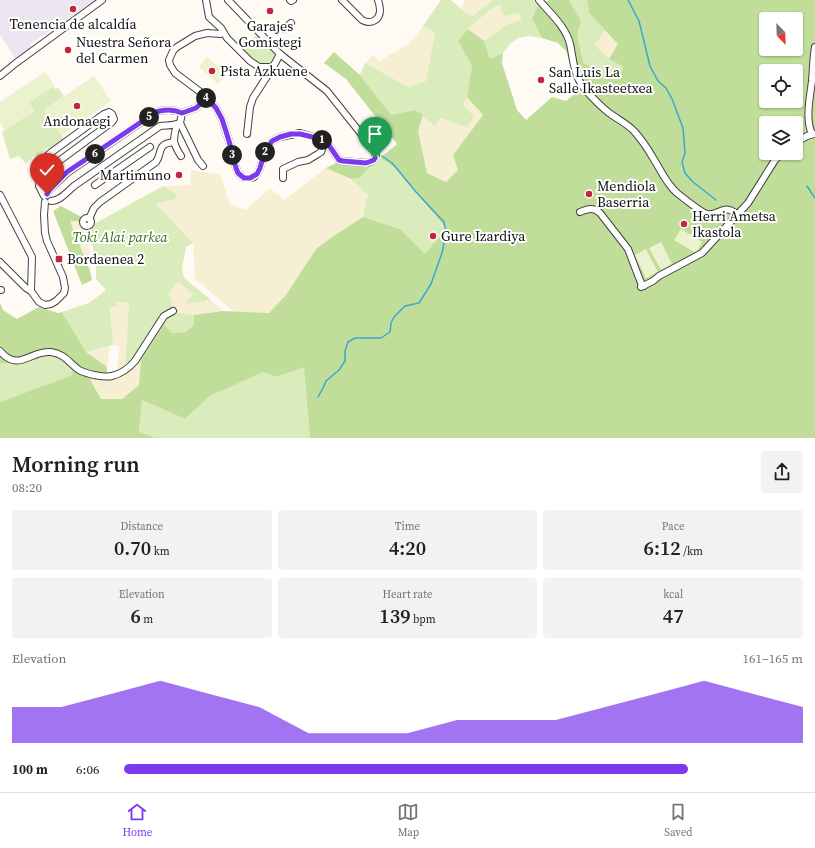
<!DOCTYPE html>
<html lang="en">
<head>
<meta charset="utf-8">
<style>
	body { margin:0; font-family:"Source Serif 4",serif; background:#f2f2f2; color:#202124; height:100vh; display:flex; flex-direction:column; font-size:15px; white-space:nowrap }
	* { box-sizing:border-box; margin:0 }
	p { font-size:13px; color:#757577 }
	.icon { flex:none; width:22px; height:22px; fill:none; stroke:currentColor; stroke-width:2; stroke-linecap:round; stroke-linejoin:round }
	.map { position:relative; height:438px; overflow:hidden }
	.side { display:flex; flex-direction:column; background:#fff; flex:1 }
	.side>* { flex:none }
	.needle { width:26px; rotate:157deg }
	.fabs { position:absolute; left:759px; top:12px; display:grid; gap:8px }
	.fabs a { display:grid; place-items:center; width:44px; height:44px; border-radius:4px; background:#fff; box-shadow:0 1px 3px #0004; font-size:20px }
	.pin { position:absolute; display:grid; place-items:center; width:34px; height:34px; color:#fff; margin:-41px -17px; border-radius:50% 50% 50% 0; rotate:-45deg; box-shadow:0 0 4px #0007 }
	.pin .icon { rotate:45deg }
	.km { position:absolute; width:20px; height:20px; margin:-10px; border-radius:50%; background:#222; color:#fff; font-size:11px; line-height:20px; text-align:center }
	.round { display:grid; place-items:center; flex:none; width:42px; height:42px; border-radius:4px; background:#f2f2f2 }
	.summary { display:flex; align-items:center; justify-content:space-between; height:68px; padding:0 12px }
	h1 { font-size:22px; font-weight:600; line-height:30px }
	.metrics { display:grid; grid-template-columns:repeat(3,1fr); gap:6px; height:68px; padding:4px 12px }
	.metrics div { display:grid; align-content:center; border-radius:4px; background:#f2f2f2; text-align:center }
	.metrics b { font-size:20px; font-weight:600 }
	.metrics small { font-size:11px; font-weight:400 }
	.metrics p { font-size:11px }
	.chart { height:112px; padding:8px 12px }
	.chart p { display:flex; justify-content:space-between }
	.chart svg { width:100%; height:72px; margin-top:4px; fill:#7c3aed; opacity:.7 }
	ul { padding:0 12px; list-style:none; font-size:13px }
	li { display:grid; grid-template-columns:64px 48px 1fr; align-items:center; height:30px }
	li i { height:10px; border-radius:5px; background:#7c3aed }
	.dock { display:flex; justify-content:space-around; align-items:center; height:56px; border-top:1px solid #e0e0e0; background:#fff; font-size:11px; color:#757577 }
	.dock a { display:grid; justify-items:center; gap:2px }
	.dock .current { color:#7c3aed }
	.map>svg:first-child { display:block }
</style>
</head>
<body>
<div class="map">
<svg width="815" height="438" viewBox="0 0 815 438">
	<rect width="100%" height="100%" fill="#fffbf4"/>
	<!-- industrial -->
	<path fill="#ede5ef" d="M 0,0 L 94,0 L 57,27 L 30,44 L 32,47 L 16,59 L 0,35 Z"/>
	<!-- farmland -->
	<g fill="#f6efd3">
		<path d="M 465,0 L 493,0 L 471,17 L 461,8 Z"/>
		<path d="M 501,4 L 520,13 L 522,20 L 506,25 L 484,41 L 468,29 L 486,13 Z"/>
		<path d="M 423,26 L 435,33 L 426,81 L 408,87 L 365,63 L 373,55 L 379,61 L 410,43 Z"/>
		<path d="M 605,30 L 619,44 L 609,59 L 595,45 Z"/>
		<path d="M 467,97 L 483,115 L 453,155 L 458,170 L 446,182 L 427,173 L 418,131 L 423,115 L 435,126 L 441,118 L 463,104 Z"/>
		<path d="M 326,168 L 351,179 L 369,195 L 363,217 L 335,235 L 316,249 L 286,295 L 269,313 L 234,312 L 195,279 L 193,243 L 156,204 L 177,199 L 176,194 L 163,186 L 190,185 L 191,170 L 220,174 L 230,204 L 246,210 L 270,188 L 284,200 Z"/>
		<path d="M 70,220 L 81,221 L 88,245 L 91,259 L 90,271 Z"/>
		<path d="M 178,281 L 193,294 L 186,304 L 211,300 L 223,311 L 194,315 L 174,312 L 169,294 Z"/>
		<path d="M 116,302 L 129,302 L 125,371 L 136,361 L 141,360 L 139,385 L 122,399 L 101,399 L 91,381 L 92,376 L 117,372 L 119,346 L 113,345 L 110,307 Z"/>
		<path d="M 110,346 L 107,367 L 86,352 Z"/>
	</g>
	<!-- green -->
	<g fill="#daebbc">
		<path d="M 441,0 L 451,0 L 471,17 L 493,0 L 533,0 L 538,5 L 532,19 L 542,38 L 529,36 L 518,38 L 510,44 L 503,53 L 490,59 L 484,41 L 506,25 L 521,20 L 520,13 L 504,16 L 500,4 L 486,13 L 468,29 L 458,41 L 472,66 L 467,97 L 463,104 L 474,117 L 467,127 L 441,118 L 435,126 L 415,110 L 391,115 L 360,75 L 365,63 L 408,87 L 426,81 L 435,33 L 423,26 Z"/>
		<path d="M 569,0 L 587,0 L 589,13 L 605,30 L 595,45 L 609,59 L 625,67 L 616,79 L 583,64 Z"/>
		<path d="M 258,33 L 278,54 L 272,66 L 260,66 L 254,61 L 243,49 Z"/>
		<path d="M 53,86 L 55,89 L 58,88 L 64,96 L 44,110 L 66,142 L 52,152 L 47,148 L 37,157 L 34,155 L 26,164 L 19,156 L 10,159 L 2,132 L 34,111 L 29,103 Z"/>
		<path d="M 380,158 L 394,167 L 446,230 L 425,254 L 400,229 L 363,217 L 368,195 L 351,179 L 360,178 L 370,166 Z"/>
		<path d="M 163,186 L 176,194 L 177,199 L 156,204 L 193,243 L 186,247 L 182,268 L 184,278 L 211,300 L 185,304 L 193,294 L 178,281 L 169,293 L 174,312 L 194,315 L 194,324 L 186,332 L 172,333 L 164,324 L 141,360 L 136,361 L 125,372 L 129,302 L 116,302 L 116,307 L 110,307 L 113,345 L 86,352 L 62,312 L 89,303 L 106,290 L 96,279 L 96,261 L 90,235 L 89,221 L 94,224 Z"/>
		<path d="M 49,351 L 73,361 L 72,375 L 0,402 L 0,363 L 18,364 Z"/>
		<path d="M 304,366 L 310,438 L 156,438 L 139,432 L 142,400 L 185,419 L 210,396 L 263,372 L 276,377 Z"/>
	</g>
	<!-- forest -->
	<g fill="#c0dd9a" fill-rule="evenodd">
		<path d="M 549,0 L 569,0 L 581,22 L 577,34 L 583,63 L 616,79 L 624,67 L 609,59 L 618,44 L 589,13 L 587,0 L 815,0 L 815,438 L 310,438 L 304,367 L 276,377 L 263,372 L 210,396 L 185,419 L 142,400 L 139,432 L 156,438 L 0,438 L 0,402 L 72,375 L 73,361 L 49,351 L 18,364 L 0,363 L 0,303 L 3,310 L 17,319 L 39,307 L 58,313 L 62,312 L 86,352 L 107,367 L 107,378 L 92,377 L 91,381 L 101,399 L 122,399 L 139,385 L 141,360 L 164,324 L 172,333 L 186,332 L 194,324 L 194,315 L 223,311 L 269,313 L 286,295 L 316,249 L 335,235 L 363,217 L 400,229 L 425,254 L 446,229 L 394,167 L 380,158 L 397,144 L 346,79 L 324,63 L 334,52 L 360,75 L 391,115 L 415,110 L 423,115 L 418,131 L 427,173 L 446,182 L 458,170 L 453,155 L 483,115 L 467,97 L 472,66 L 458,41 L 468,29 L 484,41 L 490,59 L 503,53 L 502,63 L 517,110 L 526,120 L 552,97 L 566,101 L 578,91 L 566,51 L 558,43 L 542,38 L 532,19 L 538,5 ZM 766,19 L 796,19 L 796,49 L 766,49 ZM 766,71 L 796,71 L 796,101 L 766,101 ZM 766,123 L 796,123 L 796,153 L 766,153 Z"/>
		<path d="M 338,162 L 370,166 L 360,178 L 351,179 L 326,168 Z"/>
		<path d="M 61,206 L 85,219 L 81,221 L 70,221 L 90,271 L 92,280 L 82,285 L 53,211 Z"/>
	</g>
	<!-- pitch -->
	<g fill="#eaf2ce">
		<path d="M 207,57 L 226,74 L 218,84 L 199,67 Z"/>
		<path d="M 45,72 L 54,85 L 29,103 L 34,111 L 5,130 L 0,123 L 0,102 Z"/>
		<path d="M 94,76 L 111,101 L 61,136 L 44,110 Z"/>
		<path d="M 681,229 L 702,242 L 696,253 L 674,240 Z"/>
		<path d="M 661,242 L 672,264 L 661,270 L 649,248 Z"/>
		<path d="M 646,249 L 658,272 L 646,278 L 635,255 Z"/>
	</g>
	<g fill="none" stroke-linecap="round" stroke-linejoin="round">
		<!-- stream -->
		<g stroke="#3ca8d1" stroke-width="1.5">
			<path d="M 628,0 L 639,21 L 650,66 L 658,81 L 666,88 L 672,99 L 683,128 L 685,153 L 682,162 L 685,173 L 693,182 L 716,200"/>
			<path d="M 807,186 L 815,198"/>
			<path d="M 318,397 L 323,388 L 326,381 L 339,370 L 345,361 L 345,351 L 348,342 L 355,338 L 381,338 L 390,332 L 391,323 L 394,317 L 405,306 L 419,303 L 431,284 L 442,253 L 446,233 L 444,222 L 416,192 L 398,170 L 392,163 L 382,156"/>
		</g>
		<defs>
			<g id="minor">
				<path d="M 206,0 L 209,17 L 221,28 L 227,38 L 250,61 L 259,67 L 273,67"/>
				<path d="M 290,0 L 291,1 L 293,0"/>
				<path d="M 342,0 L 362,20 C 371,25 380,20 380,10 C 380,7 379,3 378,0"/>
				<path d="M 539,0 C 550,13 566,27 570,44 C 573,57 573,71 580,82 C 585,91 603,109 612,115 C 619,120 627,124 634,131 C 641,139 648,149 653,158 C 661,170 665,182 677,193 C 682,197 701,212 707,214 C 719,217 722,202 738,215"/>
				<path d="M 284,29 L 291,23"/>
				<path d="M 223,32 L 221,34 L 207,33 L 195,36 L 177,47 L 173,51 L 169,60 L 170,65 L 175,73 L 199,91 L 211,102 L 216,108 L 222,119 L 229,141 L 236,168 L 238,173 L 244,178 L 250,178 L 254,177 L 257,174 L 260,168 L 264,154 L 272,141 L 280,137 L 300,133 L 321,139 L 328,144 L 339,160 L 343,161 L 367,163 L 374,160 L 376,155 L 375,150 L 366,140 L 327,91 L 280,54 L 228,0"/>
				<path d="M 0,76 L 16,63 L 102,0"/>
				<path d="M 182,113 L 180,123 L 198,160 L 203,166"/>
				<path d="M 182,113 L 196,108 L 207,98"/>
				<path d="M 177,124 C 173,140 172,142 181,156"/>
				<path d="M 247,134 L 250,107 L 253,98 L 273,67 L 280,54"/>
				<path d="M 812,134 C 805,119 810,97 812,81 C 813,70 813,58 815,47"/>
				<path d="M 796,142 L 807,136 L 814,134"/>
				<path d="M 36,167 L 49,154 L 104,114 L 109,112 L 112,114 L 114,119 L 112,122 L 59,161 L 40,179 L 39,186 L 44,196"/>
				<path d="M 283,178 L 283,169 L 298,162 L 308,160 L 318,154 L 321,152 L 325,142"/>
				<path d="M 95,185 L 150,147"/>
				<path d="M 47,194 L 50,189 L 67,173 L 156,112 C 166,109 173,109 182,113"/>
				<path d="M 0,195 L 32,257 L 31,291 L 39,302 L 45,305 L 51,304 L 56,301 L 64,293 L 65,288 L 63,277 L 47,241 L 45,233 L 44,215 L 45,202"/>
				<path d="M 51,201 C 60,201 67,192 74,186 L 160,126 C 167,125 173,126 180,123"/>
				<path d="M 580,212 C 588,209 593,207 600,213 L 628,249 L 641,283 L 644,286"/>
				<circle cx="87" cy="222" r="4"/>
				<path d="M 89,219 L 94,208 L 100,202 L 156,162 C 163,152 156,144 174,142"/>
				<path d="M 0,262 L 26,288 L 31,291"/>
				<path d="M 641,287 L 653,281 L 659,276 L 702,253 L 748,203 L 775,160 L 782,153"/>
				<path d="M 0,290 L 1,290"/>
				<path d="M 0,351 C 19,373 30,350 51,352 C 65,354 69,363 79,370 C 87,374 104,378 112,376 C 121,374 130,367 135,361 L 164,316 L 173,311"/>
			</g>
		</defs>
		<!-- minor casing -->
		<use href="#minor" stroke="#434343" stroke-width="8"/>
		<!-- minor -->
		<use href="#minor" stroke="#fff" stroke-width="6"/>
	</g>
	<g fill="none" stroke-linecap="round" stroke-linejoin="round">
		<defs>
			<path id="route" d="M 47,194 L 50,189 L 67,172 L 156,112 C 166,109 173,109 182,113 L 196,108 L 207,98 L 216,108 L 222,119 L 229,141 L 236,168 L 238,173 L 244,178 L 250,178 L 257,174 L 260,168 L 264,154 L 272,141 L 280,137 L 291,134 L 300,134 L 321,139 L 328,144 L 339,160 L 343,161 L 366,163 L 374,160 L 375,158"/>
		</defs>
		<!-- route casing -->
		<use href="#route" stroke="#fff" stroke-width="8"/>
		<!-- route -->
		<use href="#route" stroke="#7c3aed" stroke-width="5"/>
	</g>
	<!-- markers -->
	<g fill="#c5243f" stroke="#fff" stroke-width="1.5">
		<circle cx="73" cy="9" r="4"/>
		<circle cx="270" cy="11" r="4"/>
		<circle cx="68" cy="50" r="4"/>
		<circle cx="212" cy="71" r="4"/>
		<circle cx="541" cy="80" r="4"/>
		<circle cx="77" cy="106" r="4"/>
		<circle cx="179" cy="175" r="4"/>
		<circle cx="589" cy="194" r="4"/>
		<circle cx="684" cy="224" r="4"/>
		<circle cx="433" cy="236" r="4"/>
		<rect x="55" y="255" width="8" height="8" rx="2"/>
	</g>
	<g text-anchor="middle" stroke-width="4" stroke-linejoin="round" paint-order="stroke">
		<!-- poi labels -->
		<g font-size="14" fill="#101010" stroke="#fff" text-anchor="start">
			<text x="73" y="29" text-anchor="middle">Tenencia de alcaldía</text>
			<text x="270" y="31" text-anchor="middle">Garajes<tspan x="270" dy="16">Gomistegi</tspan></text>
			<text x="76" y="47">Nuestra Señora<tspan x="76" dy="16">del Carmen</tspan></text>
			<text x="220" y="76">Pista Azkuene</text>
			<text x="549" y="77">San Luis La<tspan x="549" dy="16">Salle Ikasteetxea</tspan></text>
			<text x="77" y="126" text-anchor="middle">Andonaegi</text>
			<text x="171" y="180" text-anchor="end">Martimuno</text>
			<text x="597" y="191">Mendiola<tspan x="597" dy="16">Baserria</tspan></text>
			<text x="692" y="221">Herri Ametsa<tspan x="692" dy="16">Ikastola</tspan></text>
			<text x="441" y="241">Gure Izardiya</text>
			<text x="67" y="264">Bordaenea 2</text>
		</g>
		<!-- park labels -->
		<g font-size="14" font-style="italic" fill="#376b1e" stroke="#fff">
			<text x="120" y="242">Toki Alai parkea</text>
		</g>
	</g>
</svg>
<div class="fabs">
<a><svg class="needle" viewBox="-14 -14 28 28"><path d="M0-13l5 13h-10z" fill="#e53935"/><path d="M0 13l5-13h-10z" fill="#757577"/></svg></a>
<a><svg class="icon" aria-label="locate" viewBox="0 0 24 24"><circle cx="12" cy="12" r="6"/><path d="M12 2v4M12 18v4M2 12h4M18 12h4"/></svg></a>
<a><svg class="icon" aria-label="layers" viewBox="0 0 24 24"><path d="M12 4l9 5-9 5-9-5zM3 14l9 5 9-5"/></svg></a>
</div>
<div class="pin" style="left:375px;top:158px;background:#1e9e55"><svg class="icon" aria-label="arrive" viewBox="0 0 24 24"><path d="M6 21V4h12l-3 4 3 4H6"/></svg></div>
<div class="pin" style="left:47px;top:194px;background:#d93025"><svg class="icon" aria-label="check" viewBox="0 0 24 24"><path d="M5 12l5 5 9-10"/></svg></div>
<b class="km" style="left:322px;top:140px">1</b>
<b class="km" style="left:265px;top:152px">2</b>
<b class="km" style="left:232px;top:155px">3</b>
<b class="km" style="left:206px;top:98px">4</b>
<b class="km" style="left:149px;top:117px">5</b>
<b class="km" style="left:95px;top:154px">6</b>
</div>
<section class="side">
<div class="summary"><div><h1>Morning run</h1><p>08:20</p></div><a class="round"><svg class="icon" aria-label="share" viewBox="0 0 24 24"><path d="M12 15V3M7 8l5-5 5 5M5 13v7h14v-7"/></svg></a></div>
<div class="metrics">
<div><p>Distance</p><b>0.70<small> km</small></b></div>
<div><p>Time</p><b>4:20</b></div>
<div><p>Pace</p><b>6:12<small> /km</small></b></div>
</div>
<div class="metrics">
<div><p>Elevation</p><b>6<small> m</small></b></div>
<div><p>Heart rate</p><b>139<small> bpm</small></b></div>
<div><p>kcal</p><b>47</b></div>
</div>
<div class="chart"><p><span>Elevation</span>161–165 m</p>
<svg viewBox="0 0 160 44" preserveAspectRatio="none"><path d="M0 44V22L10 22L20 14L30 6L40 14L50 22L60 38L70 38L80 38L90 30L100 30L110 30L120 22L130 14L140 6L150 14L160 22V44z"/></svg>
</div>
<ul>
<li><b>100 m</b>6:06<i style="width:83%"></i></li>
</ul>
</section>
<nav class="dock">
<a class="current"><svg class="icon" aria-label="home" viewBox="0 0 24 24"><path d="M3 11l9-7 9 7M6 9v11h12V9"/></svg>Home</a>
<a><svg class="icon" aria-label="map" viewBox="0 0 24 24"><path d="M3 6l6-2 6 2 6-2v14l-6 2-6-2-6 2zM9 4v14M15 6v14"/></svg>Map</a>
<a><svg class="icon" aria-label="saved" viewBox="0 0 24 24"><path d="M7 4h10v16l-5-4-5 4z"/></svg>Saved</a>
</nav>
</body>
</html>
